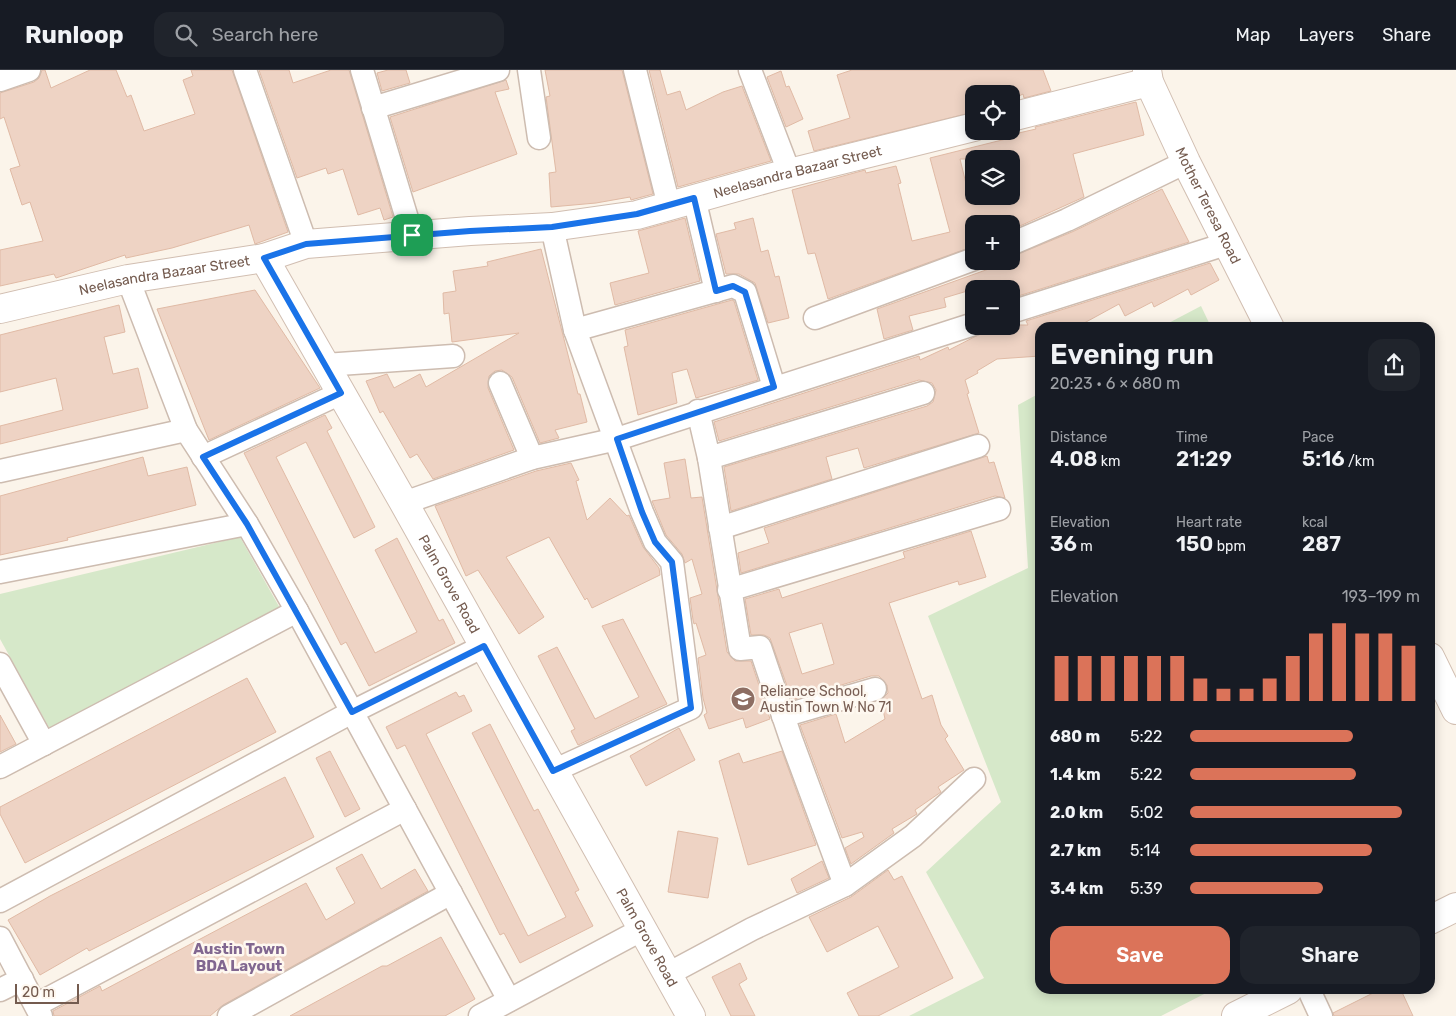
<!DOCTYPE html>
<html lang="en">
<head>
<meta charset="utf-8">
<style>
	body { margin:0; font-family:Rubik,sans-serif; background:#20242c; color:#f1f3f6; height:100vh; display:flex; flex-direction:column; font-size:19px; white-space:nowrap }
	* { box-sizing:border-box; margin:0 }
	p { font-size:16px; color:#9ea1a6 }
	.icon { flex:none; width:28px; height:28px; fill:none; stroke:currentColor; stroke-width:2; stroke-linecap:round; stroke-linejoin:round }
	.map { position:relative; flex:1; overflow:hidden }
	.panel { position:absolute; left:1035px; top:252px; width:400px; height:672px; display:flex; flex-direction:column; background:#171b24; border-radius:15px; box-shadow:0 2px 12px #0003 }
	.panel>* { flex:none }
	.buttons { position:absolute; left:965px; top:15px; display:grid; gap:10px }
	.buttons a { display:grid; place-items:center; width:55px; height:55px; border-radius:10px; background:#171b24; box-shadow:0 2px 12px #0003; font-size:25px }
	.scale { position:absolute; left:15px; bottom:12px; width:64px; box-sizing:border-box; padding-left:5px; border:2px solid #745b4f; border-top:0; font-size:14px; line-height:18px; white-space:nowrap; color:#745b4f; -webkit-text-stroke:4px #fef8f0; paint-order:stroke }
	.pin { position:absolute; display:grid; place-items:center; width:42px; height:42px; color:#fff; margin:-21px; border-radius:10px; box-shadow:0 2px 8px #0006 }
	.round { display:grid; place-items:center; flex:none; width:52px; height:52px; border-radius:15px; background:#20242c }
	.head { display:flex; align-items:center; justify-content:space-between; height:85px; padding:0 15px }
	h1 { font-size:28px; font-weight:600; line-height:38px }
	.figures { display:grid; grid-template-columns:repeat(3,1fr); gap:8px; height:85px; padding:5px 15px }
	.figures div { display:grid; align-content:center }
	.figures b { font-size:21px; font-weight:600 }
	.figures small { font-size:14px; font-weight:400 }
	.figures p { font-size:14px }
	.chart { height:140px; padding:10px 15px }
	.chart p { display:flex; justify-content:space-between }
	.chart svg { width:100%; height:90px; margin-top:5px; stroke:#db7359; stroke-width:6 }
	.button { display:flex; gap:10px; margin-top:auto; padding:10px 15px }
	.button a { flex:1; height:58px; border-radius:15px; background:#db7359; color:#fff; font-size:20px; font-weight:600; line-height:58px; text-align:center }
	.button a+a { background:#20242c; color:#f1f3f6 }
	ul { padding:0 15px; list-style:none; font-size:16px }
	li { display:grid; grid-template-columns:80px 60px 1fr; align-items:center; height:38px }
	li i { height:12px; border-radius:6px; background:#db7359 }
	header { display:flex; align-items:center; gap:30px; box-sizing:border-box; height:70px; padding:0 25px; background:#171b24; border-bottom:1px solid #363941 }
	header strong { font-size:24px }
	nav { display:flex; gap:28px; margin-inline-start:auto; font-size:18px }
	.search { width:350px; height:45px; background:#20242c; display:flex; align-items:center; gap:12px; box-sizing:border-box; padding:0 18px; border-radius:15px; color:#9ea1a6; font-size:19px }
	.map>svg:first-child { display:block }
</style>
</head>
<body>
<header>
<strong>Runloop</strong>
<div class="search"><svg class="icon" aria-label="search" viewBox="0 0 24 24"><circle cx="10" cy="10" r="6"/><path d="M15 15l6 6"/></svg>Search here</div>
<nav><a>Map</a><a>Layers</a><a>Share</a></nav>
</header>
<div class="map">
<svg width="1456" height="946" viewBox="0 0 1456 946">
	<rect width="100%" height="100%" fill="#fbf4ea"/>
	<!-- green -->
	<g fill="#d6e8c9">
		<path d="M 1201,236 L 1211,257 L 1161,257 Z"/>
		<path d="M 1040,323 L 1040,920 L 1212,920 L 1161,946 L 909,946 L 984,908 L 926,802 L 1001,732 L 928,546 L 1028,498 L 1018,335 Z"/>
		<path d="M 240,467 L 281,540 L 51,661 L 0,569 L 0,524 Z"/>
	</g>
	<!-- building -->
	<g fill="#eed3c4" stroke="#e0baa5" fill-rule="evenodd">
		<path d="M 42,0 L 45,0 L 51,18 L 90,0 L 116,0 L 127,27 L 131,25 L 144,61 L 195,44 L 183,10 L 193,6 L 191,0 L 232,0 L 288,162 L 255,174 L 249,155 L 172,178 L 126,188 L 125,185 L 56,208 L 54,204 L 0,216 L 0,180 L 43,171 L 30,132 L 22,135 L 10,99 L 20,96 L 4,47 L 0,49 L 0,23 L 34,12 L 39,8 Z"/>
		<path d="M 259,0 L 289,0 L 293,13 L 331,0 L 349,0 L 393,147 L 384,150 L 380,138 L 358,145 L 343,99 L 328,104 L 326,98 L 297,108 Z"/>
		<path d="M 388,0 L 406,0 L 410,13 L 382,21 L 377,3 Z"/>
		<path d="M 545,0 L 622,0 L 653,124 L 631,130 L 630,127 L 596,133 L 551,137 L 549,103 L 556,102 L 546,27 L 550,26 Z"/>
		<path d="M 649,0 L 660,0 L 667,25 L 680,21 L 686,40 L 723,22 L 742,16 L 771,91 L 678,117 Z"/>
		<path d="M 852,0 L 1043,0 L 1051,21 L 1024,28 L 1023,24 L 1011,30 L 1011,24 L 974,24 L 974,42 L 814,81 L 808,61 L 850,48 L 837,5 Z"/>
		<path d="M 781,1 L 786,17 L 789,16 L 803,49 L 786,57 L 767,7 Z"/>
		<path d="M 506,10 L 509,19 L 495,22 L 517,84 L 413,122 L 390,47 Z"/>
		<path d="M 1136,32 L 1144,65 L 1073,84 L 1084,127 L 1011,160 L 1011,154 L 974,154 L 974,176 L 828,229 L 815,183 L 808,184 L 792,120 L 865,100 L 866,103 L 896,96 L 901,113 L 898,114 L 912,171 L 950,162 L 930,88 L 1010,68 L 1010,65 L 1036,59 L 1035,57 ZM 960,89 L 1011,89 L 1019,126 L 987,126 L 970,130 Z"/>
		<path d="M 1162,119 L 1189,172 L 1012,228 L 1011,219 L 974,219 L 944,228 L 946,237 L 909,246 L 913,260 L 884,269 L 877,239 L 1011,191 L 1011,187 L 1072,162 Z"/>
		<path d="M 685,148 L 700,211 L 615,235 L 610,213 L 649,203 L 638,161 Z"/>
		<path d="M 753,148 L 761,182 L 768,180 L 775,207 L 779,206 L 789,248 L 768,253 L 755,213 L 739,204 L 726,204 L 716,164 L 736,159 L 734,153 Z"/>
		<path d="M 541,179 L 578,324 L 580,324 L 587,352 L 555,360 L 559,368 L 540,373 L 512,307 L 502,300 L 495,301 L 489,306 L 488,318 L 514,380 L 433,409 L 417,384 L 410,388 L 383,341 L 380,343 L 366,311 L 387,304 L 394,318 L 420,304 L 426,317 L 519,263 L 452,272 L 449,243 L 444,244 L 443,223 L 456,221 L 453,201 L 488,196 L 487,192 Z"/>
		<path d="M 1210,193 L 1219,210 L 1191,225 L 1188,219 L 1154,237 L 1152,232 L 1125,246 L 1119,234 L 1075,258 L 1040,258 L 1040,286 L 997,289 L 977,301 L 978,303 L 965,310 L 969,323 L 967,324 L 979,363 L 864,398 L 858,378 L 826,387 L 832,409 L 731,441 L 724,397 L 927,336 L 933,332 L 936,320 L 932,313 L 919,310 L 719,371 L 714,352 L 919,286 L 920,290 L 948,277 L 949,280 L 984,262 L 1015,261 L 1015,255 L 1028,255 L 1026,251 Z"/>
		<path d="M 255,220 L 320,318 L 209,370 L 157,239 Z"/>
		<path d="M 732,230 L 734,231 L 758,310 L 696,328 L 687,299 L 672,303 L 677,333 L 638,345 L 624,277 L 628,276 L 625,260 Z"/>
		<path d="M 119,235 L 125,262 L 104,267 L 113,304 L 138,298 L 148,338 L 0,374 L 0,356 L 63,340 L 56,308 L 0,322 L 0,265 Z"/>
		<path d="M 325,345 L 332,358 L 327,361 L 375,457 L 354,468 L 306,372 L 276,387 L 375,583 L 417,562 L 375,480 L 397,468 L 439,551 L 443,549 L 455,573 L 369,616 L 346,572 L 341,575 L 244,383 Z"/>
		<path d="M 987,386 L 989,393 L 994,392 L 1005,428 L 995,426 L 741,503 L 738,483 L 769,473 L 764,458 Z"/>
		<path d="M 143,387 L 148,406 L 187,397 L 196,435 L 67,468 L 68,470 L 0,485 L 0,426 Z"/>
		<path d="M 685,389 L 691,428 L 702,427 L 727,582 L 735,591 L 751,591 L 770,649 L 746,658 L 743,648 L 709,659 L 704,645 L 707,643 L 703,628 L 698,588 L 706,585 L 696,553 L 694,554 L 693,550 L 690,528 L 702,524 L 692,489 L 685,493 L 682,484 L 666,465 L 652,431 L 670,428 L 664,393 Z"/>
		<path d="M 571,393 L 579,410 L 576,411 L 587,450 L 610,428 L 627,446 L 629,445 L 643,477 L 659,498 L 660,505 L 592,538 L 587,528 L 585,530 L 549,467 L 506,487 L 544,547 L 519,564 L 478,500 L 466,506 L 435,436 L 536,401 Z"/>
		<path d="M 971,461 L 986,507 L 959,515 L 958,511 L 889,533 L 922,629 L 932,625 L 941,655 L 948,666 L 945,669 L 964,700 L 938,717 L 941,722 L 915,740 L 917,744 L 892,759 L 894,763 L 851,794 L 845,778 L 864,767 L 862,762 L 842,768 L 800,655 L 836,644 L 845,673 L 885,649 L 881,630 L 888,623 L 887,615 L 879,606 L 871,606 L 792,630 L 770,568 L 764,565 L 751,565 L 745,529 L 779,519 L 782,528 L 905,488 L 903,482 ZM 822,553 L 834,594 L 802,604 L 789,563 Z"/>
		<path d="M 623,549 L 667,634 L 578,675 L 571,661 L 575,659 L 538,586 L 557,577 L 595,649 L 639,627 L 602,556 Z"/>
		<path d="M 247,608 L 276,662 L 25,793 L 0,744 L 0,737 Z"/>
		<path d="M 456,622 L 459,627 L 464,625 L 472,641 L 426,664 L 528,866 L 566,847 L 472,663 L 490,654 L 534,741 L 538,739 L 579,820 L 575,822 L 593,856 L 520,893 L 504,863 L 500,865 L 405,675 L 397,679 L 386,657 Z"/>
		<path d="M 0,645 L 16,674 L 0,682 Z"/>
		<path d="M 679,658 L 695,690 L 646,716 L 630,686 Z"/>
		<path d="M 330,681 L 360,739 L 345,747 L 316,688 Z"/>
		<path d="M 782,681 L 816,775 L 748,795 L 719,691 L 739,683 L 743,693 Z"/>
		<path d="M 285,707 L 314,767 L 89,881 L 87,878 L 40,905 L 8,850 L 50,826 Z"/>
		<path d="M 678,761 L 718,768 L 708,828 L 668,822 Z"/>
		<path d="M 362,784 L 381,819 L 415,799 L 428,821 L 223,935 L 210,946 L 54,946 L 53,941 L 100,916 L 102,921 L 306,813 L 326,850 L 355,833 L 336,798 Z"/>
		<path d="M 822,791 L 829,808 L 797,823 L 791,809 Z"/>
		<path d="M 888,800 L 894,810 L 902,806 L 953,908 L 878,946 L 859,946 L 847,923 L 899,897 L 878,856 L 827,882 L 809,847 L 851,827 Z"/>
		<path d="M 441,867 L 475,929 L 445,946 L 290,946 L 382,896 L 387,896 Z"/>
		<path d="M 740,893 L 747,909 L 739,914 L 755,946 L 731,946 L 712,907 Z"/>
		<path d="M 1379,920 L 1401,920 L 1413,946 L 1334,946 L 1333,943 Z"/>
	</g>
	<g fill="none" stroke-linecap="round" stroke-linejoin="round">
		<defs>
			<g id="street">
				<path d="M 245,0 L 306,174"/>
				<path d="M 362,0 L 412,165"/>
				<path d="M 529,0 L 539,68"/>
				<path d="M 635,0 L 669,136"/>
				<path d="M 750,0 L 789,102"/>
				<path d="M 0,10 L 29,0"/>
				<path d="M 373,38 L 498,0"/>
				<path d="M 694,128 L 716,221"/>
				<path d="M 552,157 L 575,260 L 642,442 L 655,472 L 672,492 L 691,638 L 553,701"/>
				<path d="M 1011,174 L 1067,150 L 1186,92"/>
				<path d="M 128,209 L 186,360 L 247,454 L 297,541 L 509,930"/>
				<path d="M 1011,242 L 1229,173"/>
				<path d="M 815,248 L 974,189"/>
				<path d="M 575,260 L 733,216 L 745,222 L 774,317"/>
				<path d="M 325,295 L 453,286"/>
				<path d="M 500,313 L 532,388"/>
				<path d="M 698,341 L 709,388 L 740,579 L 760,577 L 791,669 L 845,815"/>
				<path d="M 203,387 L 341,323"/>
				<path d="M 709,388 L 923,323"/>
				<path d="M 0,401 L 186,360"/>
				<path d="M 404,433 L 532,388 L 617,369 L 974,254"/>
				<path d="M 720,458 L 978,376"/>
				<path d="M 0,502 L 247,454"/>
				<path d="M 729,520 L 999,439"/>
				<path d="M 0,594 L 44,674"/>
				<path d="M 783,646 L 875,619"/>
				<path d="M 0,697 L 297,541"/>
				<path d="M 0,831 L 352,642 L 484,576"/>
				<path d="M 0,868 L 41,946"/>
				<path d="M 668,904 L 752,859 L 845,815 L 913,766 L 974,709"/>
				<path d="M 0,920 L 22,909"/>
				<path d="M 1309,920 L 1321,946"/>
				<path d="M 36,935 L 405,739"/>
				<path d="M 229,946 L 451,823"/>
				<path d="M 480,946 L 641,860"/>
			</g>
			<g id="secondary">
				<path id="s1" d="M 1147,0 L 1149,12 L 1186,92 L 1270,258"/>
				<path d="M 1011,47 L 1149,12"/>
				<path id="s2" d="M 264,188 L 404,433 L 691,946"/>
				<path id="s3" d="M 0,239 L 128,209 L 264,188 L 306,174 L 470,161 L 552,157 L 637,145 L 773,107 L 974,57"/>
				<path d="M 1430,587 L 1456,640"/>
				<path d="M 1430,850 L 1456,837"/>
				<path d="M 1236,946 L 1288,920"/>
			</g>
		</defs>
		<!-- street casing -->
		<use href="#street" stroke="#cdbcb0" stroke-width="25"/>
		<!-- secondary casing -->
		<use href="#secondary" stroke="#d1beb1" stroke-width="30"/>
		<!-- street -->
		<use href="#street" stroke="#fff" stroke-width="22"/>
		<!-- secondary -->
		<use href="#secondary" stroke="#fff" stroke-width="28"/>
	</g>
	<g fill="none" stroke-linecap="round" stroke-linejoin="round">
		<defs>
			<path id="route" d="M 694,128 L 716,221 L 733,216 L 745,222 L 774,317 L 617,369 L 642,442 L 655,472 L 672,492 L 691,638 L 553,701 L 484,576 L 352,642 L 247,454 L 203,387 L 341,323 L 264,188 L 306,174 L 470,161 L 552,157 L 637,144 Z"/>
		</defs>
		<!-- route casing -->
		<use href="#route" stroke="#fff" stroke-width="10"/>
		<!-- route -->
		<use href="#route" stroke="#1a73e8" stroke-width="6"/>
	</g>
	<!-- icons -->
	<defs>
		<symbol id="school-disc" viewBox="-11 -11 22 22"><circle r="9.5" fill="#8d6e63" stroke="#fef8f0"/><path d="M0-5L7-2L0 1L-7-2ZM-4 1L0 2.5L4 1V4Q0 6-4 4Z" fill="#fff"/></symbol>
	</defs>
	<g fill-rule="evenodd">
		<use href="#school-disc" x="729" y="615" width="28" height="28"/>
	</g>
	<g text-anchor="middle" stroke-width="5" stroke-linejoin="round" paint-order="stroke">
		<!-- street labels -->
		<g font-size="14" fill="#745b4f" stroke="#fef8f0">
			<text dy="5" stroke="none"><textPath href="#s3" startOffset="812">Neelasandra Bazaar Street</textPath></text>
			<text dy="5" stroke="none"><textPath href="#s1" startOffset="149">Mother Teresa Road</textPath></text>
			<text dy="5" stroke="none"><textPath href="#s3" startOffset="168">Neelasandra Bazaar Street</textPath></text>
			<text dy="5" stroke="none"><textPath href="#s2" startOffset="375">Palm Grove Road</textPath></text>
			<text dy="5" stroke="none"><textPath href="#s2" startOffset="780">Palm Grove Road</textPath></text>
		</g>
		<!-- education labels -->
		<g font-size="14" fill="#785e54" stroke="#fef8f0" text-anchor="start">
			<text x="760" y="626">Reliance School,<tspan x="760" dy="16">Austin Town W No 71</tspan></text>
		</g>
		<!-- neighbourhood labels -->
		<g font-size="15" font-weight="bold" fill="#816790" stroke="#fef8f0">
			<text x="239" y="884">Austin Town<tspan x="239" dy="17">BDA Layout</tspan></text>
		</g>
	</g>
</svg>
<div class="buttons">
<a><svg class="icon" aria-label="locate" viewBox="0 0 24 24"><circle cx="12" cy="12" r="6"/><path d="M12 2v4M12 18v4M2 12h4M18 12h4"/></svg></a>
<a><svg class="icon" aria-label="layers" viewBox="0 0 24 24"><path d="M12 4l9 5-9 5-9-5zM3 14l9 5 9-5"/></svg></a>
<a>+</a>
<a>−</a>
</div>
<div class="scale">20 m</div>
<div class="pin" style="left:412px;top:165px;background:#1e9e55"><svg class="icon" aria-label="arrive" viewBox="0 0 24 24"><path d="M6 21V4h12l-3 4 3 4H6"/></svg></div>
<section class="panel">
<div class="head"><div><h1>Evening run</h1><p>20:23 · 6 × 680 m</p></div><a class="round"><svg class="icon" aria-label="share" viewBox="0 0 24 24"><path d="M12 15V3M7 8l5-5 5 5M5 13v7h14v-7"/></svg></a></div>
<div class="figures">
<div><p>Distance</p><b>4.08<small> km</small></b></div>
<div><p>Time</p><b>21:29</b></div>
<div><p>Pace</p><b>5:16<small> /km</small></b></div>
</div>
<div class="figures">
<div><p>Elevation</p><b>36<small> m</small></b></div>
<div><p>Heart rate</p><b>150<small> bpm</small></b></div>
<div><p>kcal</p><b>287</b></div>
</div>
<div class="chart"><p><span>Elevation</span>193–199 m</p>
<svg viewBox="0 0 160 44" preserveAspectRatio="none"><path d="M5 44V22M15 44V22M25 44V22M35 44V22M45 44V22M55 44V22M65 44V33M75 44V38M85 44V38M95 44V33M105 44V22M115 44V11M125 44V6M135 44V11M145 44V11M155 44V17"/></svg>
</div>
<ul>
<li><b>680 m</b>5:22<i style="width:71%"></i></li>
<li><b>1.4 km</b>5:22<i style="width:72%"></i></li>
<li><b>2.0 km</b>5:02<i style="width:92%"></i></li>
<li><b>2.7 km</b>5:14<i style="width:79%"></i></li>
<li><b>3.4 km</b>5:39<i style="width:58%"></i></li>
</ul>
<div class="button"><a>Save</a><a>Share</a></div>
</section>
</div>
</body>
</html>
